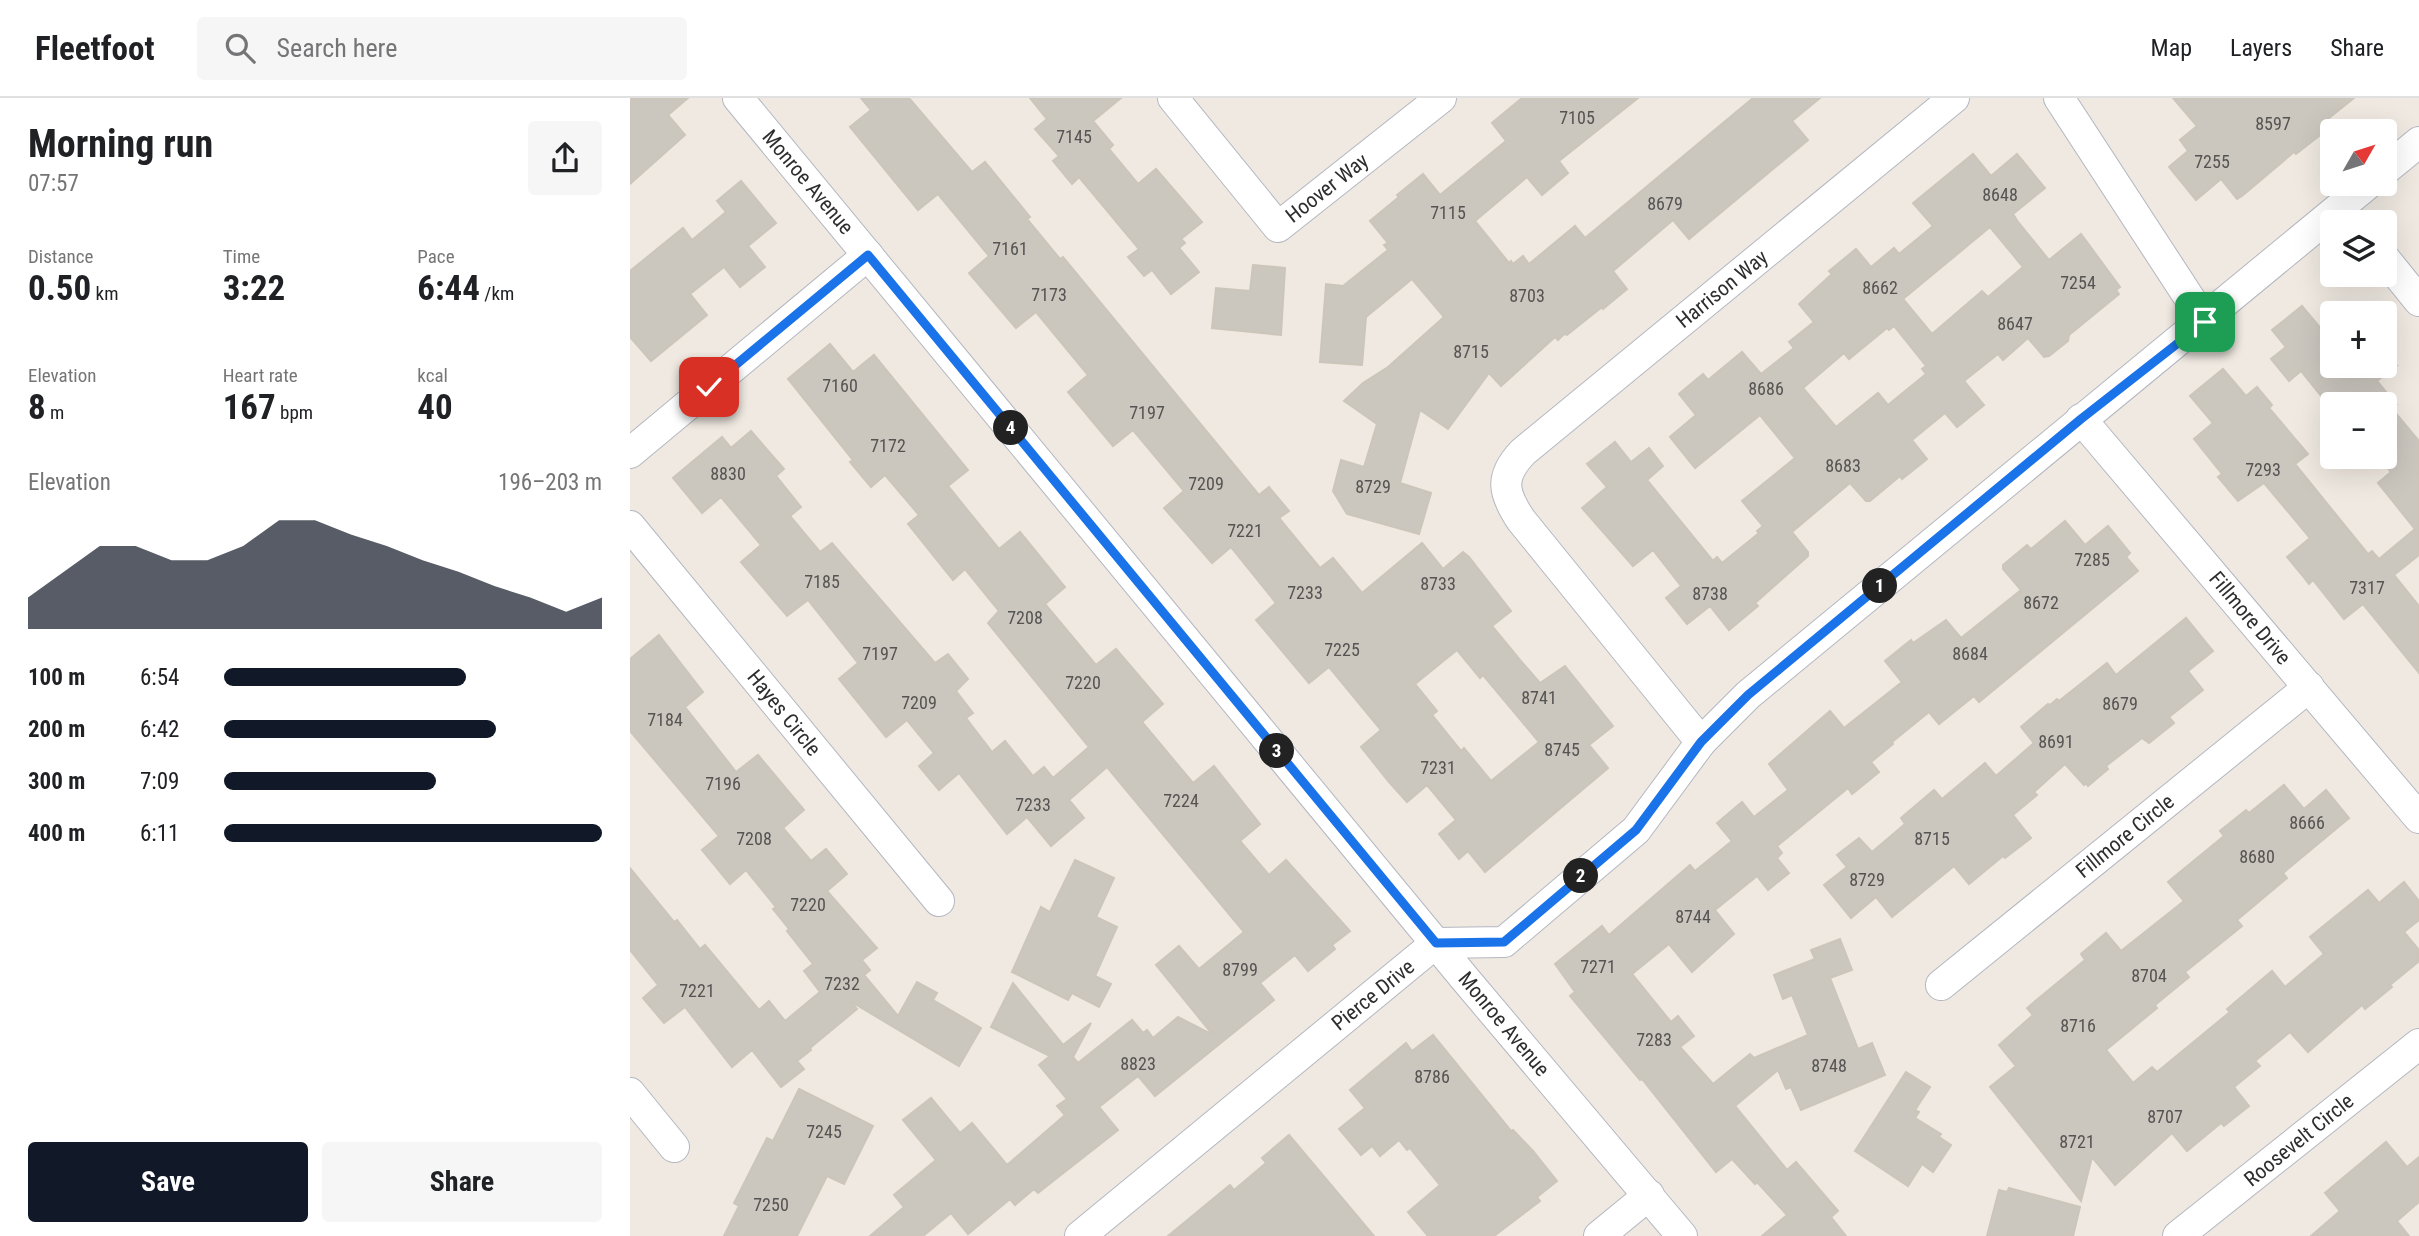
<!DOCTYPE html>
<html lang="en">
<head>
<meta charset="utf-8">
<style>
	body { margin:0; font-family:"Roboto Condensed",sans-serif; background:#f6f6f6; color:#202124; height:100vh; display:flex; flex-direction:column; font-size:26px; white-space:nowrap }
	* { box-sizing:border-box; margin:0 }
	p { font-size:23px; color:#757577 }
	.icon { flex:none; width:38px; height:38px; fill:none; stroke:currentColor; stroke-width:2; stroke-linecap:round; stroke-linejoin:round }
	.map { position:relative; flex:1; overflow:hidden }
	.details { display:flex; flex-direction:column; background:#fff; width:630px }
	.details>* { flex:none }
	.needle { width:46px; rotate:51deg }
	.fabs { position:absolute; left:1690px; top:21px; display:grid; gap:14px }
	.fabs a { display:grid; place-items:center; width:77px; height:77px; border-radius:7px; background:#fff; box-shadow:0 7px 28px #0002; font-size:35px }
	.pin { position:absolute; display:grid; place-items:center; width:60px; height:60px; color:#fff; margin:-30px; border-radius:14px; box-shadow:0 4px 10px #0006 }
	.km { position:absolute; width:35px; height:35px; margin:-18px; border-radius:50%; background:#222; color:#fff; font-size:19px; line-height:35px; text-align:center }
	.round { display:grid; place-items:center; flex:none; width:74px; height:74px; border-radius:7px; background:#f6f6f6 }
	.headline { display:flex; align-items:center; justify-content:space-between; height:119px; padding:0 28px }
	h1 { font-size:38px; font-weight:700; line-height:52px }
	.figures { display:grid; grid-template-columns:repeat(3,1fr); gap:10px; height:119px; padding:7px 28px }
	.figures div { display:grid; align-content:center }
	.figures b { font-size:35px; font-weight:700 }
	.figures small { font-size:19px; font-weight:400 }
	.figures p { font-size:19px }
	.chart { height:196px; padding:14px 28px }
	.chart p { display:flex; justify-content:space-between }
	.chart svg { width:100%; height:126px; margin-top:7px; fill:#111827; opacity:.7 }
	.action { display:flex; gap:14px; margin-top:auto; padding:14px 28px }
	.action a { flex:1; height:80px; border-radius:7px; background:#111827; color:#fff; font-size:28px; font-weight:700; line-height:80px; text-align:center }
	.action a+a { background:#f6f6f6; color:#202124 }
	ul { padding:0 28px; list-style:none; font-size:23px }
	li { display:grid; grid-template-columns:112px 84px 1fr; align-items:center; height:52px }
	li i { height:18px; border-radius:9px; background:#111827 }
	header { display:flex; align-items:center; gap:42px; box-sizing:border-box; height:98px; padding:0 35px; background:#fff; border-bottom:2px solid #e0e0e0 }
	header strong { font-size:33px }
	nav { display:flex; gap:38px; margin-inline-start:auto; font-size:24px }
	.search { width:490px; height:63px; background:#f6f6f6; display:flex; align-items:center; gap:18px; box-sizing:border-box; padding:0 24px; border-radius:7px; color:#757577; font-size:26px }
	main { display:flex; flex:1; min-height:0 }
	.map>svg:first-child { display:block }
</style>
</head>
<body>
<header>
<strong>Fleetfoot</strong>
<div class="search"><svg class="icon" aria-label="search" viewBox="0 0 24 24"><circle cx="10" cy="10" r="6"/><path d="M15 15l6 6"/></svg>Search here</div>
<nav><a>Map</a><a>Layers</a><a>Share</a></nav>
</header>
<main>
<section class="details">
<div class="headline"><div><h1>Morning run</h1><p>07:57</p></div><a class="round"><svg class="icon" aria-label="share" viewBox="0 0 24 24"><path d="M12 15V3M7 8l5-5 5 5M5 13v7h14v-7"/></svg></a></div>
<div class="figures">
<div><p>Distance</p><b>0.50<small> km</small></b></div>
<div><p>Time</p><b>3:22</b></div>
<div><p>Pace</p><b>6:44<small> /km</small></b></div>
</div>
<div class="figures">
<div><p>Elevation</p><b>8<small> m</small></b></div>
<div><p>Heart rate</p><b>167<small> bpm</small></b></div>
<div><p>kcal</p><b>40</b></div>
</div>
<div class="chart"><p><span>Elevation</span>196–203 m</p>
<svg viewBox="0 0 160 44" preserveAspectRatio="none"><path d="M0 44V33L10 24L20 15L30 15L40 20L50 20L60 15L70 6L80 6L90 11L100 15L110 20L120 24L130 29L140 33L150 38L160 33V44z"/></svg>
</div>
<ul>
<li><b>100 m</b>6:54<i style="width:64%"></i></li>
<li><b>200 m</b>6:42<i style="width:72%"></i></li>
<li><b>300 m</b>7:09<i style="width:56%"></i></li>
<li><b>400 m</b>6:11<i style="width:100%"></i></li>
</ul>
<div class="action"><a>Save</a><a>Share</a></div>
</section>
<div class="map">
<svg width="1789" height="1138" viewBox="0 0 1789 1138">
	<rect width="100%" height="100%" fill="#efe9e1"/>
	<!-- building -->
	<g fill="#cbc7bf" stroke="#cbc5ba" stroke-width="2" fill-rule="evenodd">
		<path d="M 0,0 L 58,0 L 38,17 L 55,37 L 0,86 Z"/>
		<path d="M 231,0 L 279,0 L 342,74 L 355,64 L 400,119 L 397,121 L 430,161 L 433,159 L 629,397 L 639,389 L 659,413 L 649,420 L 690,470 L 703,460 L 732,495 L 792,445 L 813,471 L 833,454 L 839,459 L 881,513 L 862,528 L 890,562 L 910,585 L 935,568 L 983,628 L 959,647 L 978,670 L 855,774 L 838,753 L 829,761 L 809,736 L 826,722 L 797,687 L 777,704 L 759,684 L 731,649 L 751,632 L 699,569 L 679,585 L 626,522 L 646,505 L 601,449 L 582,465 L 534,410 L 554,393 L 503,332 L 483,348 L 438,294 L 458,277 L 406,214 L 386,230 L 339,175 L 359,158 L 308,96 L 288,112 L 220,29 L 241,12 ZM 827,552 L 850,580 L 853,577 L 909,644 L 861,683 L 834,650 L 831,653 L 802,617 L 807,613 L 785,586 Z"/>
		<path d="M 400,0 L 491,0 L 463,23 L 483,47 L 479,51 L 508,86 L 526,71 L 572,124 L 551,141 L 555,145 L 549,150 L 569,174 L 541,196 L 522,172 L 514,178 L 498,159 L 509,151 L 449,79 L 442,86 L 423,63 L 429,58 L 405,31 L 417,21 Z"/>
		<path d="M 892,0 L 1008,0 L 929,63 L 938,75 L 912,97 L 897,79 L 845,123 L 879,165 L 881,163 L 883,166 L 893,158 L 899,166 L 945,128 L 955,140 L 1123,0 L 1190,0 L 1162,23 L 1178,42 L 1059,141 L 1043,122 L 983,173 L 997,191 L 973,211 L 972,209 L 937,237 L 934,236 L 928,242 L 925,239 L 871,288 L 859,275 L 818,331 L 790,312 L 770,385 L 801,395 L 789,436 L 717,416 L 703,393 L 711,362 L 734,369 L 747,326 L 714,303 L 733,285 L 758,269 L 814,219 L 782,181 L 736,219 L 732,267 L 690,264 L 696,186 L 713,188 L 758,152 L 754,147 L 758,145 L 740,123 L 769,99 L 767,97 L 793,76 L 810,97 L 876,43 L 862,25 Z"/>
		<path d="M 1543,0 L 1724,0 L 1689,28 L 1694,34 L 1666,56 L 1664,54 L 1612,98 L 1607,101 L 1591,81 L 1566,102 L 1539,69 L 1558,53 L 1550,42 L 1567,28 Z"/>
		<path d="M 1343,56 L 1361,78 L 1387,56 L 1415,90 L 1383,116 L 1388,124 L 1419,162 L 1451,136 L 1490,189 L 1486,192 L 1489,196 L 1439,237 L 1438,243 L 1419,258 L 1414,259 L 1398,240 L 1373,262 L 1368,256 L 1334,283 L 1354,307 L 1327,329 L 1315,315 L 1282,342 L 1297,361 L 1272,381 L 1270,378 L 1240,403 L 1236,403 L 1220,385 L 1162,434 L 1178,454 L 1178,458 L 1125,505 L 1128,508 L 1099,532 L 1080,508 L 1057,526 L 1036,500 L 1051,488 L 1023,452 L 1003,468 L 952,410 L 977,389 L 957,366 L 985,344 L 1001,364 L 1019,350 L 1033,368 L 1017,382 L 1083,463 L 1087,459 L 1092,465 L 1129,435 L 1127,433 L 1133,428 L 1112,403 L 1165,360 L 1130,317 L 1065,370 L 1040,339 L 1066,317 L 1049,296 L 1073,276 L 1078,282 L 1112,254 L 1131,276 L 1164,250 L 1159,244 L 1184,224 L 1169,206 L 1202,176 L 1199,173 L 1226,151 L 1241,169 L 1264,150 L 1269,156 L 1303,128 L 1283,105 ZM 1360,129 L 1393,169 L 1358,199 L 1352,193 L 1302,236 L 1273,201 ZM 1264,228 L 1296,268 L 1292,271 L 1296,276 L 1258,307 L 1248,295 L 1206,329 L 1173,290 L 1214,255 L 1219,261 L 1257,230 L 1259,232 Z"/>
		<path d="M 111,83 L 146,125 L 118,148 L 135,169 L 110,189 L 94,169 L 60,196 L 77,217 L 21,263 L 0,239 L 0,173 L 53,130 L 62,142 L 96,114 L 87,103 Z"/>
		<path d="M 623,167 L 655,170 L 651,237 L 582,230 L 586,190 L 620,193 Z"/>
		<path d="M 1672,208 L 1692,232 L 1703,223 L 1703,268 L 1766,268 L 1747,283 L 1766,306 L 1758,306 L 1789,343 L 1789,457 L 1764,477 L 1789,508 L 1789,575 L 1733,506 L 1714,521 L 1683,482 L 1679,486 L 1672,477 L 1657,459 L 1680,440 L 1634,385 L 1608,403 L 1588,379 L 1592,376 L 1564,341 L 1583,325 L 1560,298 L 1593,271 L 1616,298 L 1627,289 L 1642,307 L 1639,310 L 1678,356 L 1665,366 L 1738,456 L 1742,453 L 1749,461 L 1785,431 L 1748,385 L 1761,374 L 1755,367 L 1755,306 L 1706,306 L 1703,302 L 1703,313 L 1671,273 L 1659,283 L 1641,261 L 1656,249 L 1642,232 Z"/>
		<path d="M 200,246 L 223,274 L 244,257 L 338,372 L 318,388 L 369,451 L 390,434 L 435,489 L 415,506 L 466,567 L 486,551 L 533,606 L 512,624 L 563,685 L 584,668 L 630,726 L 610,743 L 639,777 L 656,762 L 720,833 L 702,847 L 705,851 L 678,873 L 665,857 L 630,885 L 644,902 L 525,998 L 508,978 L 469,1009 L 488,1032 L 408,1095 L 404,1091 L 385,1107 L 380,1101 L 338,1136 L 321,1115 L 293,1138 L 240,1138 L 274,1109 L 264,1097 L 306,1062 L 273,1022 L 301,1000 L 330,1035 L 342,1025 L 377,1067 L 435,1017 L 427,1008 L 437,1001 L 409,967 L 420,958 L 361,929 L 383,885 L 433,947 L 461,925 L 443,959 L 448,965 L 502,922 L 513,935 L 517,932 L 523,940 L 548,919 L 583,937 L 526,867 L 549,848 L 569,871 L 614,834 L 477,669 L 439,702 L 454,720 L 421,748 L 397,719 L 377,736 L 329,675 L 309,692 L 289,668 L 304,655 L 277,622 L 256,639 L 209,581 L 228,565 L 178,502 L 157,518 L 111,464 L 131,447 L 91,399 L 72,415 L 43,380 L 92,339 L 101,350 L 121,333 L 154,371 L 146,378 L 171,409 L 160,418 L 190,454 L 202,445 L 305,565 L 318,556 L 338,581 L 326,593 L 343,615 L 336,620 L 362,654 L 375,643 L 403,678 L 414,669 L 423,680 L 459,649 L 358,525 L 369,513 L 335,471 L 323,482 L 278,426 L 289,417 L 255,377 L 241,389 L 220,364 L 223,362 L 158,281 Z"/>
		<path d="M 1435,423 L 1455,447 L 1478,428 L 1500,455 L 1496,459 L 1508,473 L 1349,604 L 1344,598 L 1309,626 L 1299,614 L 1262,644 L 1263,646 L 1241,664 L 1249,674 L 1222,696 L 1218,690 L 1147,748 L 1152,755 L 1147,760 L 1159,775 L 1138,792 L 1127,778 L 1085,812 L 1104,836 L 1062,874 L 1039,846 L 1002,876 L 1041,924 L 1048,918 L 1064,938 L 1050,949 L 1083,986 L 1120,956 L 1124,960 L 1178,937 L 1162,897 L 1153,901 L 1144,877 L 1185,861 L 1181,852 L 1210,841 L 1222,872 L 1200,880 L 1228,951 L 1242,945 L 1255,977 L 1171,1012 L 1161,989 L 1156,991 L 1148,972 L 1105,1008 L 1157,1072 L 1166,1064 L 1208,1113 L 1201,1119 L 1216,1138 L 1132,1138 L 1157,1117 L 1127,1084 L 1125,1086 L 1102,1061 L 1086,1074 L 1012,981 L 1010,982 L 940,898 L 945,894 L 925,866 L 972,828 L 979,837 L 1060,767 L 1065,773 L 1102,743 L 1087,725 L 1112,704 L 1124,719 L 1158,692 L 1139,666 L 1200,613 L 1214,630 L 1272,584 L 1255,563 L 1281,542 L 1283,545 L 1316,522 L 1331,540 L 1391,492 L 1373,471 L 1373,467 L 1397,447 L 1401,451 Z"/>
		<path d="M 1556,520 L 1583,553 L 1558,573 L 1573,592 L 1539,619 L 1544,625 L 1519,645 L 1512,640 L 1476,668 L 1478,671 L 1458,688 L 1456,685 L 1454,687 L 1435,666 L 1404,694 L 1407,697 L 1383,717 L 1401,740 L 1375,760 L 1373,758 L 1339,786 L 1324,768 L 1262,819 L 1246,799 L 1221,820 L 1194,787 L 1217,769 L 1207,757 L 1229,740 L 1242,754 L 1275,726 L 1271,720 L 1304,692 L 1312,701 L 1355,665 L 1366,678 L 1404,645 L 1391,629 L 1418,606 L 1420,607 L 1427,601 L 1429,603 L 1477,565 L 1486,577 Z"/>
		<path d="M 29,537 L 73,594 L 55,609 L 106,674 L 128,657 L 174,712 L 153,730 L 181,763 L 196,751 L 217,776 L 197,793 L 247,850 L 232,862 L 240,872 L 234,877 L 268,918 L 287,884 L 307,895 L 303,902 L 351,930 L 329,968 L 220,903 L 227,911 L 180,950 L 181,952 L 167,963 L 174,971 L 151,989 L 122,952 L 102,969 L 55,909 L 34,925 L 13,900 L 28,887 L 0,852 L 0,770 L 44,824 L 47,822 L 70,851 L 75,847 L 129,912 L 139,903 L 155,923 L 190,894 L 174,873 L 183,866 L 157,833 L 159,831 L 143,811 L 146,809 L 116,772 L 100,786 L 72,752 L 89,738 L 0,633 L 0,561 Z"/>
		<path d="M 1654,687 L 1674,711 L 1696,692 L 1719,720 L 1653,775 L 1657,780 L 1607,822 L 1612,828 L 1555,874 L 1559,879 L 1525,907 L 1527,910 L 1476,952 L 1503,985 L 1522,969 L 1527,974 L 1600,914 L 1597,911 L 1642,873 L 1655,889 L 1694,856 L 1680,839 L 1738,792 L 1749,805 L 1774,784 L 1789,803 L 1789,822 L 1774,834 L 1789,852 L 1788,864 L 1760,887 L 1762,889 L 1735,911 L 1732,907 L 1678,954 L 1660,934 L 1625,963 L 1630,968 L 1604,989 L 1619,1008 L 1594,1028 L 1591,1025 L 1557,1053 L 1542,1035 L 1485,1087 L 1462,1059 L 1451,1103 L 1360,989 L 1386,968 L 1369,947 L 1403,917 L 1397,910 L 1455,862 L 1451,856 L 1476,835 L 1491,853 L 1554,803 L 1538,784 L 1594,738 L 1590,733 L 1616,712 L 1619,715 Z"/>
		<path d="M 445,762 L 484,780 L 466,819 L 487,829 L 465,878 L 481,886 L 469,909 L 442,895 L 438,902 L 382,874 L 411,809 L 420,814 Z"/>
		<path d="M 803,937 L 881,1033 L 883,1032 L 903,1053 L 927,1083 L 907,1099 L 910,1103 L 864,1138 L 798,1138 L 778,1114 L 810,1087 L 780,1050 L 777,1052 L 769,1042 L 750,1058 L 742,1048 L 731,1057 L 709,1031 L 735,1010 L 720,992 L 776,945 L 782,953 Z"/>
		<path d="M 1276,974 L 1300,989 L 1285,1012 L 1289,1014 L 1285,1020 L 1311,1036 L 1309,1039 L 1321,1047 L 1303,1074 L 1292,1066 L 1278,1088 L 1225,1053 Z"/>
		<path d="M 169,991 L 243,1028 L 214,1086 L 197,1078 L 167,1138 L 94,1138 L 109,1108 L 104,1105 L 137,1040 L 143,1043 Z"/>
		<path d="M 659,1037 L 744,1138 L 538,1138 L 600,1087 L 604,1092 L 636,1065 L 632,1060 Z"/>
		<path d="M 1756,1044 L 1777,1069 L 1789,1059 L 1789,1104 L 1767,1123 L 1779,1138 L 1681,1138 L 1710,1113 L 1695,1095 Z"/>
		<path d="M 1379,1090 L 1450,1109 L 1443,1138 L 1357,1138 L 1369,1092 L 1377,1094 Z"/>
	</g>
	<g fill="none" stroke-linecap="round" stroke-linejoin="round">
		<defs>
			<g id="street">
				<path d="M 108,0 L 836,882 L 1052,1138"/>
				<path d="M 543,0 L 648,129 L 811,0"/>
				<path d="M 1429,0 L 1575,224"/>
				<path d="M 1755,72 L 1789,44"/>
				<path d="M 1755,161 L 1789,203"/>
				<path d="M 1451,321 L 1789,720"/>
				<path d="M 0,355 L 238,157"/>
				<path d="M 0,428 L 309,803"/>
				<path d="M 1071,644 L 891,422 C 873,395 869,379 893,354 L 1324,0"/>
				<path d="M 1311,887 L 1679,589"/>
				<path d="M 0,995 L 44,1049"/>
				<path d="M 450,1138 L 806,845 L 874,844 L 1006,732 L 1071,644 L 1118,597 C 1325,426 1533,257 1738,86"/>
				<path d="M 969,1138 L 1019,1097"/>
				<path d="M 1548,1138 L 1789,946"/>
			</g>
		</defs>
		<!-- street casing -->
		<use href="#street" stroke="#b4b7c1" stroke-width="32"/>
		<!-- street -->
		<use href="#street" stroke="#fff" stroke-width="30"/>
	</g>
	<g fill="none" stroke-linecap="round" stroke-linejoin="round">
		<defs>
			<path id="route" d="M 79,289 L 238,157 L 806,845 L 874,844 L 1006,732 L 1071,644 L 1118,597 L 1451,321 L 1575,224"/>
		</defs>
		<!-- route casing -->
		<use href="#route" stroke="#fff" stroke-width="14"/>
		<!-- route -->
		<use href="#route" stroke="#1a73e8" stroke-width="9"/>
	</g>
	<g text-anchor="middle" stroke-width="5" stroke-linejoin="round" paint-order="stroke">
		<!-- number labels -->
		<g font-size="18" fill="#555452">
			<text x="947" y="26">7105</text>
			<text x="1643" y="32">8597</text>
			<text x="444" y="45">7145</text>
			<text x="1582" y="70">7255</text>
			<text x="1370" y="103">8648</text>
			<text x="1035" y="112">8679</text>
			<text x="818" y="121">7115</text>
			<text x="380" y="157">7161</text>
			<text x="1448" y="191">7254</text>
			<text x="1250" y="196">8662</text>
			<text x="419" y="203">7173</text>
			<text x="897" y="204">8703</text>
			<text x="1385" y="232">8647</text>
			<text x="841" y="260">8715</text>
			<text x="210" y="294">7160</text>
			<text x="1136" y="297">8686</text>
			<text x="517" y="321">7197</text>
			<text x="258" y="354">7172</text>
			<text x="1213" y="374">8683</text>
			<text x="1633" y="378">7293</text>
			<text x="98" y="382">8830</text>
			<text x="576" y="392">7209</text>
			<text x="743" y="395">8729</text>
			<text x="615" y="439">7221</text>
			<text x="1462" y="468">7285</text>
			<text x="192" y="490">7185</text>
			<text x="808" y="492">8733</text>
			<text x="1737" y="496">7317</text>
			<text x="675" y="501">7233</text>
			<text x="1080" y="502">8738</text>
			<text x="1411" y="511">8672</text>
			<text x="395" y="526">7208</text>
			<text x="712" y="558">7225</text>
			<text x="250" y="562">7197</text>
			<text x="1340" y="562">8684</text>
			<text x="453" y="591">7220</text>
			<text x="909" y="606">8741</text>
			<text x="289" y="611">7209</text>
			<text x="1490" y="612">8679</text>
			<text x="35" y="628">7184</text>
			<text x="1426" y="650">8691</text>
			<text x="932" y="658">8745</text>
			<text x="808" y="676">7231</text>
			<text x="93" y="692">7196</text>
			<text x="551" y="709">7224</text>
			<text x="403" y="713">7233</text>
			<text x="1677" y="731">8666</text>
			<text x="124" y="747">7208</text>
			<text x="1302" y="747">8715</text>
			<text x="1627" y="765">8680</text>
			<text x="1237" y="788">8729</text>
			<text x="178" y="813">7220</text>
			<text x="1063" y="825">8744</text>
			<text x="968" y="875">7271</text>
			<text x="610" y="878">8799</text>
			<text x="1519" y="884">8704</text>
			<text x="212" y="892">7232</text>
			<text x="67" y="899">7221</text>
			<text x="1448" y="934">8716</text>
			<text x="1024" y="948">7283</text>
			<text x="508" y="972">8823</text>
			<text x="1199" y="974">8748</text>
			<text x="802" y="985">8786</text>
			<text x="1535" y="1025">8707</text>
			<text x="194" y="1040">7245</text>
			<text x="1447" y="1050">8721</text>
			<text x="141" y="1113">7250</text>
		</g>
		<!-- street labels -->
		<g font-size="21" fill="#2e2e2e" stroke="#fff">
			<text transform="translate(178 84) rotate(50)" y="7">Monroe Avenue</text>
			<text transform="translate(697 90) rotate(-38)" y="7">Hoover Way</text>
			<text transform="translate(1092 191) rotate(-39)" y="7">Harrison Way</text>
			<text transform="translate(1620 520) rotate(50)" y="7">Fillmore Drive</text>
			<text transform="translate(154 615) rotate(51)" y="7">Hayes Circle</text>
			<text transform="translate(1495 738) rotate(-39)" y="7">Fillmore Circle</text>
			<text transform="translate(743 897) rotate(-39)" y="7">Pierce Drive</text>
			<text transform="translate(874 926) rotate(50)" y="7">Monroe Avenue</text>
			<text transform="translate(1669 1042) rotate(-39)" y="7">Roosevelt Circle</text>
		</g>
	</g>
</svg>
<div class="fabs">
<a><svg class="needle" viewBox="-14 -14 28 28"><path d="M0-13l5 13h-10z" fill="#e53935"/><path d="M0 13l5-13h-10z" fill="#757577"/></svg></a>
<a><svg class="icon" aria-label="layers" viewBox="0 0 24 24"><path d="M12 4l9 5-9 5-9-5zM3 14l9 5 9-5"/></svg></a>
<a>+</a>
<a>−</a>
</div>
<div class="pin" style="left:1575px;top:224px;background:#1e9e55"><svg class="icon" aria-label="arrive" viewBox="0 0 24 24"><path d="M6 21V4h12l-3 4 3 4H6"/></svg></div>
<div class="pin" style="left:79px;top:289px;background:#d93025"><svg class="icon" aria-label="check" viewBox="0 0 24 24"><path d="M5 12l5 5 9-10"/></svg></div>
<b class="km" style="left:1250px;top:488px">1</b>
<b class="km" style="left:951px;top:778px">2</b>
<b class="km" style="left:647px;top:653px">3</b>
<b class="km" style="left:381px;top:330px">4</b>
</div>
</main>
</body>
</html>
